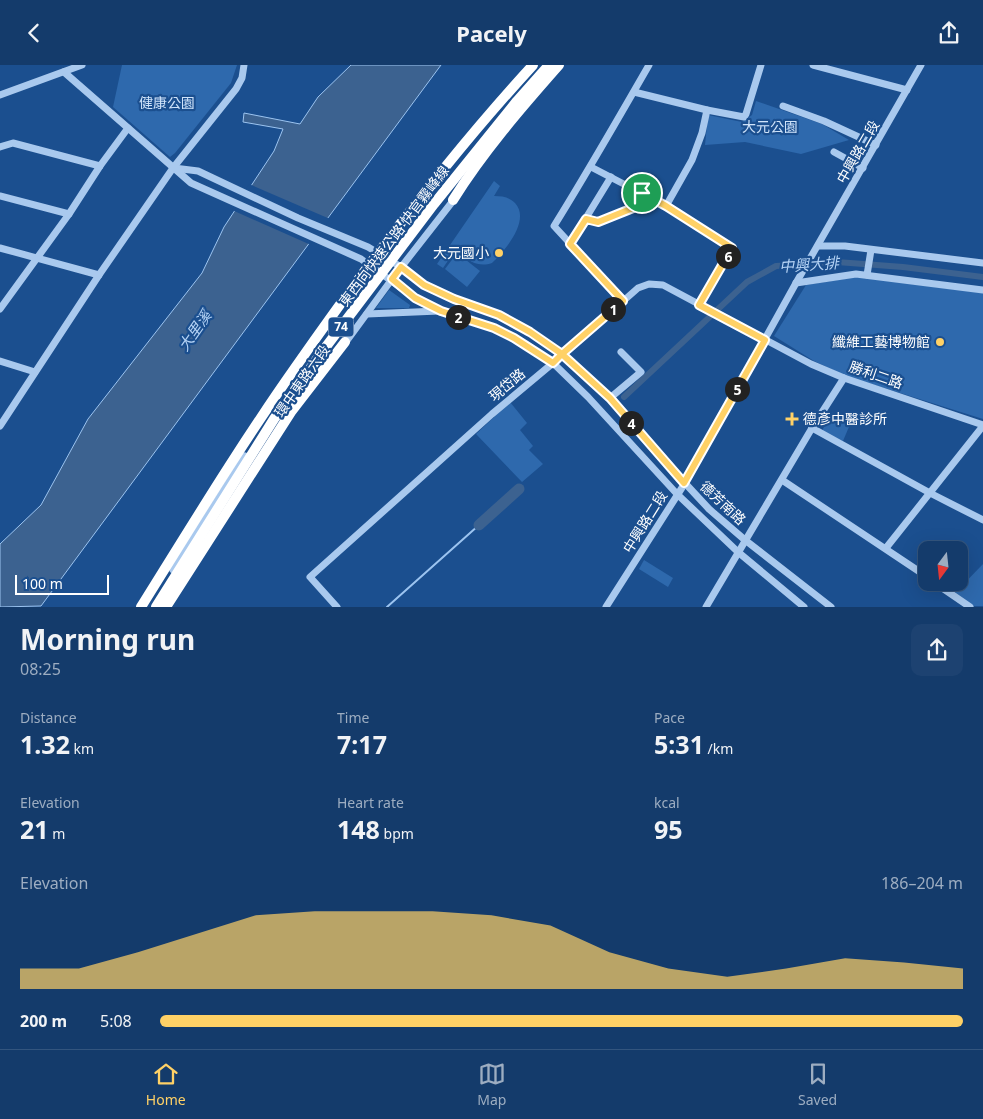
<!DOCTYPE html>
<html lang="en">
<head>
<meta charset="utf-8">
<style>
	body { margin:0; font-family:"Noto Sans","Noto Sans TC",sans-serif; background:#1d4271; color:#f1f3f6; height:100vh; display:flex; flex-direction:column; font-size:19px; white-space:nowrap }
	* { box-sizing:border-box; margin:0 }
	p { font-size:16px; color:#9dadc1 }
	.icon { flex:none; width:28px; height:28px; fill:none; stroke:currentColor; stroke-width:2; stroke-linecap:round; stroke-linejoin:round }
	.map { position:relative; height:542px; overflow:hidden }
	.panel { display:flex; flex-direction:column; background:#143b6b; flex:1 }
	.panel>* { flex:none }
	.needle { width:32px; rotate:195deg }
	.fabs { position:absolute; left:918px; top:476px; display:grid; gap:10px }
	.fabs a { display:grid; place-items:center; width:50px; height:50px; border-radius:10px; background:#143b6b; box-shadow:0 5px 20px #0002,0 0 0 1px #33557e; font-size:25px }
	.scale { position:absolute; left:15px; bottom:12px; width:94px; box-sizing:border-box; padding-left:5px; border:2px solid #fff; border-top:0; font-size:14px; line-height:18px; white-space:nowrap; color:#fff; -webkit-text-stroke:4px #1b4f8f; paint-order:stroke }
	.pin { position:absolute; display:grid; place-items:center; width:42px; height:42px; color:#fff; margin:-21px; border:2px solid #fff; border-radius:50%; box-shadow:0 1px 5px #0007 }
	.km { position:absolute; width:25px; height:25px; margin:-12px; border-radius:50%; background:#222; color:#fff; font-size:14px; line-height:25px; text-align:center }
	.round { display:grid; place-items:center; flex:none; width:52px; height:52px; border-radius:10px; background:#1d4271 }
	.head { display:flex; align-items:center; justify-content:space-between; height:85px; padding:0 20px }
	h1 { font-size:28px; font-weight:700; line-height:38px }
	.metrics { display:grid; grid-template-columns:repeat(3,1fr); gap:8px; height:85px; padding:5px 20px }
	.metrics div { display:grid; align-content:center }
	.metrics b { font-size:25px; font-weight:700 }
	.metrics small { font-size:14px; font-weight:400 }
	.metrics p { font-size:14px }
	.chart { height:140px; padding:10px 20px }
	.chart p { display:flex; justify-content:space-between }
	.chart svg { width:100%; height:90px; margin-top:5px; fill:#ffd166; opacity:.7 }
	ul { padding:0 20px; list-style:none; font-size:16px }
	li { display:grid; grid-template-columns:80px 60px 1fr; align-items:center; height:38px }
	li i { height:12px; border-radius:6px; background:#ffd166 }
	header { display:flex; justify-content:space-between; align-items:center; height:65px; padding:0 20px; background:#143b6b; font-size:22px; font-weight:700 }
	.menu { display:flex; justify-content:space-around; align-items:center; height:70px; border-top:1px solid #33557e; background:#143b6b; font-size:14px; color:#9dadc1 }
	.menu a { display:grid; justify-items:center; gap:2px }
	.menu .selected { color:#ffd166 }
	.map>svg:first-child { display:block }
</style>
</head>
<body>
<header><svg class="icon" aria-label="back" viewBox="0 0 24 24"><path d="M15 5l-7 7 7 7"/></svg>Pacely<svg class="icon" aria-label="share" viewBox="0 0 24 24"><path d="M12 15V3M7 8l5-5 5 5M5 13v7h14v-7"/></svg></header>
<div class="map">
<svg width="983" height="542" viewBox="0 0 983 542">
	<rect width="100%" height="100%" fill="#1b4f8f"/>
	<!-- green -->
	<g fill="#2e69ad">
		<path d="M 122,0 L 237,0 L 231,18 L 175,88 L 170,92 L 113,42 Z"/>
		<path d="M 756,36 L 822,59 L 849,75 L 801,89 L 745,77 L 705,80 L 708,50 L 742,57 L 752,50 Z"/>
		<path d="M 494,116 L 500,121 L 494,131 C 502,131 509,132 515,138 C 531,155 505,186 492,198 C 477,203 464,195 458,181 L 443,203 L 437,199 Z"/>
		<path d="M 457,188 L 480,206 L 467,222 L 445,204 Z"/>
		<path d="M 856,212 L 983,228 L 983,354 L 846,311 L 814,296 L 774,271 L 806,220 Z"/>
		<path d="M 389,225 L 410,240 L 409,243 L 376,243 Z"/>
		<path d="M 510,337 L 527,358 L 520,365 L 533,381 L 529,385 L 543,399 L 522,417 L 476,369 Z"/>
		<path d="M 831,347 L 851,357 L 843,376 L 822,366 Z"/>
		<path d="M 644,495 L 673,513 L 668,522 L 639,504 Z"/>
		<path d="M 983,499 L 983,541 L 974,541 L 955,528 Z"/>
	</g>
	<!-- water -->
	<path fill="#3c6290" stroke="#9cc4f0" d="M 351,0 L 441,0 L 41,541 L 0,542 L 0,479 L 41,440 L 88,354 L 202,208 L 224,162 L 274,86 L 283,64 L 243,57 L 244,48 L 300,59 L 318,32 Z"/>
	<!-- pier -->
	<path fill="#1b4f8f" d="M 249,119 L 330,154 L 311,180 L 232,145 Z"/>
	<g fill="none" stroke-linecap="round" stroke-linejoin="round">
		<!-- stream -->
		<path stroke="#9cc4f0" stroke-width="2" d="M 387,542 L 479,460"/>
		<!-- canal -->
		<path stroke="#3c6290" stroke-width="6" d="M 624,332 L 747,217 L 776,201 L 837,197 L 903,202 L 983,212"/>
		<!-- river -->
		<path stroke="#3c6290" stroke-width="11" d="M 479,460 L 519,424"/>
		<!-- minor -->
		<g stroke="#a9c9ee" stroke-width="7">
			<path d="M 813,0 L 907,25"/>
			<path d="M 64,7 L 191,118 L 361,194 L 415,233 L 441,246 L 494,263 L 514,273 L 553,298 L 588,332 L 677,429 L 738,487 L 804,542"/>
			<path d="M 634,27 L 707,45 L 744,52 L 746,49 L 761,0"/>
			<path d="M 0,30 L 82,0"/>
			<path d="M 783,41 L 824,56 L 876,80"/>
			<path d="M 0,82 L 13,78 L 100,101"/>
			<path d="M 834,87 L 863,103"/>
			<path d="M 591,102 L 666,141 L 732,183 L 699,240"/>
			<path d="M 174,103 L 198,106 L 298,153 L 368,182 L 401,202 L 423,220 L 454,234 L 499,251 L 539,273 L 564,291 L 610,333 L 657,388 L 709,444 L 745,475 L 831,542"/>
			<path d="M 0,131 L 69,149"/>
			<path d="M 666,141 L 692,95 L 702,68 L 707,45"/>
			<path d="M 586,154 L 598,157 L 633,143 L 642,128"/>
			<path d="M 570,179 L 611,112"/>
			<path d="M 818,181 L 845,181 L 983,198"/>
			<path d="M 0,183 L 99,210"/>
			<path d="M 867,210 L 871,185"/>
			<path d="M 796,218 L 856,209 L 983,225"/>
			<path d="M 623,236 L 554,161 C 587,108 618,54 649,0"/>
			<path d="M 0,244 L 69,149 L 100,101 L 128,63"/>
			<path d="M 367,249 L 439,246"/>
			<path d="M 343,281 L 395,210 L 456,132"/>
			<path d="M 0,296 L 35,307"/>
			<path d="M 610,333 L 641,307 L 621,287"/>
			<path d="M 0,361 L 99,210 L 173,103 L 236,24 L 242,13 L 244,0"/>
			<path d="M 812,363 L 930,428 L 983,455"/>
			<path d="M 782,415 L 926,511"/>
			<path d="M 886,483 L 983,361"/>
			<path d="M 173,505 L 245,391"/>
			<path d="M 935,518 L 970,542"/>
			<path d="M 337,542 L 310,512 L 492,349 L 553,298 L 638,223 L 649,219 L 663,220 L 811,299 L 844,313 L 983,360"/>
			<path d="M 606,542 L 685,418 L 796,218 L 921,0"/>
			<path d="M 706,542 L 812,363 L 844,313"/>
		</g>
		<!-- highway -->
		<g stroke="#fff" stroke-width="10">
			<path d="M 453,135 C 483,87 521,43 559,0"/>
			<path d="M 166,542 L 291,347 L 345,277"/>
		</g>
		<!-- highway-bridge -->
		<g stroke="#fff" stroke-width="10">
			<path d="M 141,542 C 191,462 240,381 295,303 C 368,198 446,95 533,0"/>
			<path d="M 156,542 L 274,354 L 322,287 L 434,139 L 517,36 L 549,0"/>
		</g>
	</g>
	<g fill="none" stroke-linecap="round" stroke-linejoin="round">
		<defs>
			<path id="route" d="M 642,128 L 633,143 L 598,157 L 586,154 L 570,179 L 623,236 L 562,289 L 553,298 L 514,273 L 494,263 L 441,246 L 415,233 L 392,214 L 401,202 L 424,220 L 454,234 L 499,250 L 530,267 L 562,289 L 564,291 L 610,333 L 684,418 L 765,275 L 699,240 L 732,183 L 666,141 L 642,128"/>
		</defs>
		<!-- route casing -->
		<use href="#route" stroke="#fff" stroke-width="10"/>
		<!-- route -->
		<use href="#route" stroke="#ffd166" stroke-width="6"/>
	</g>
	<!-- markers -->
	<g fill="#ffd166" stroke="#1b4f8f" stroke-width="2">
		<circle cx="499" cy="188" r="5"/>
		<circle cx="940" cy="277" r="5"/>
		<path d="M789.5 346.5h5v5h5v5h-5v5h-5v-5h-5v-5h5z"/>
	</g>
	<g text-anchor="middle" stroke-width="4.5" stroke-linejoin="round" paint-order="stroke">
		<!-- shield labels -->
		<rect fill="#1b4f8f" stroke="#bbcadd" stroke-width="1" x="328.5" y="252.5" width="25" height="19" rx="4"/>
		<g font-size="12" font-weight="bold" fill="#fff">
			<text x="341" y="266">74</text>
		</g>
		<!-- park labels -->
		<g font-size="14" fill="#cfe3fa" stroke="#1b4f8f">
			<text x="167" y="43">健康公園</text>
			<text x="770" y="67">大元公園</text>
		</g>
		<!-- street labels -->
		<g font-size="14" fill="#fff" stroke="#1b4f8f">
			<text transform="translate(858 87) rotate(-60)" y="5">中興路二段</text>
			<text transform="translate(394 171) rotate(-53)" y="5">東西向快速公路 快官霧峰線</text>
			<text transform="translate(876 310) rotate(19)" y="5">勝利二路</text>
			<text transform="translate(302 316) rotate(-55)" y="5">環中東路六段</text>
			<text transform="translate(507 320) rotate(-40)" y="5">現岱路</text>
			<text transform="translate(723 438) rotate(43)" y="5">德芳南路</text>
			<text transform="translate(645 457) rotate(-58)" y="5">中興路二段</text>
		</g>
		<!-- poi labels -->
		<g font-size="14" fill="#fff" stroke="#1b4f8f" text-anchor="end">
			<text x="489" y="193">大元國小</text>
			<text x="930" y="282">纖維工藝博物館</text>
			<text x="803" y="359" text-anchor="start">德彥中醫診所</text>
		</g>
		<!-- water labels -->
		<g font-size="15" font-style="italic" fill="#b5d3f5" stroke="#1b4f8f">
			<text transform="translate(809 200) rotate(-4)" y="5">中興大排</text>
			<text transform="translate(195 266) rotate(-55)" y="5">大里溪</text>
		</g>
	</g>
</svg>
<div class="fabs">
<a><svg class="needle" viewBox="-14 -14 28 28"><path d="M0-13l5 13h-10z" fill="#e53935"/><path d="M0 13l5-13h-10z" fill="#9dadc1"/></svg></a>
</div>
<div class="scale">100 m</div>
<div class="pin" style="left:642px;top:128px;background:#1e9e55"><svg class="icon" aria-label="arrive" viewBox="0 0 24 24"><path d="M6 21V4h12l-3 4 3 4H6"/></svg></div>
<b class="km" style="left:613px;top:244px">1</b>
<b class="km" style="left:458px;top:252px">2</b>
<b class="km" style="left:631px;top:358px">4</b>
<b class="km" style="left:737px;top:324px">5</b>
<b class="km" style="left:728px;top:191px">6</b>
</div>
<section class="panel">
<div class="head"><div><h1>Morning run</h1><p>08:25</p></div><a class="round"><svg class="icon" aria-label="share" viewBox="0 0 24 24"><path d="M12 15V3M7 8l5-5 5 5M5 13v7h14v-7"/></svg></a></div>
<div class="metrics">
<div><p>Distance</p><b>1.32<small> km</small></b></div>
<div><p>Time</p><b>7:17</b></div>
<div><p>Pace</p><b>5:31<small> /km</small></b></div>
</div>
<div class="metrics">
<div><p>Elevation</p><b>21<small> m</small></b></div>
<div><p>Heart rate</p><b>148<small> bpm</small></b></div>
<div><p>kcal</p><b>95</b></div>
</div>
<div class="chart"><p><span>Elevation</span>186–204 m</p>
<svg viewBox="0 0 160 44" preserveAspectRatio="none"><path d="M0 44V34L10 34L20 26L30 17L40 8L50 6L60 6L70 6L80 8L90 13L100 26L110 34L120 38L130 34L140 29L150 31L160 34V44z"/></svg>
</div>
<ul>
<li><b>200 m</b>5:08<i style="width:100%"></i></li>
</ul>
</section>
<nav class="menu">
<a class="selected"><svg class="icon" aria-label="home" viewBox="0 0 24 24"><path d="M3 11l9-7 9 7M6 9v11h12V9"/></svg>Home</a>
<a><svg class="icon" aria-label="map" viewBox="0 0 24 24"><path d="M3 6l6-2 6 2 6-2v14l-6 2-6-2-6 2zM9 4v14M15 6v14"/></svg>Map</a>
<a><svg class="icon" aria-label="saved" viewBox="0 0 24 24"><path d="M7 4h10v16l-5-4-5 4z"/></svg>Saved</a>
</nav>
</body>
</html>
